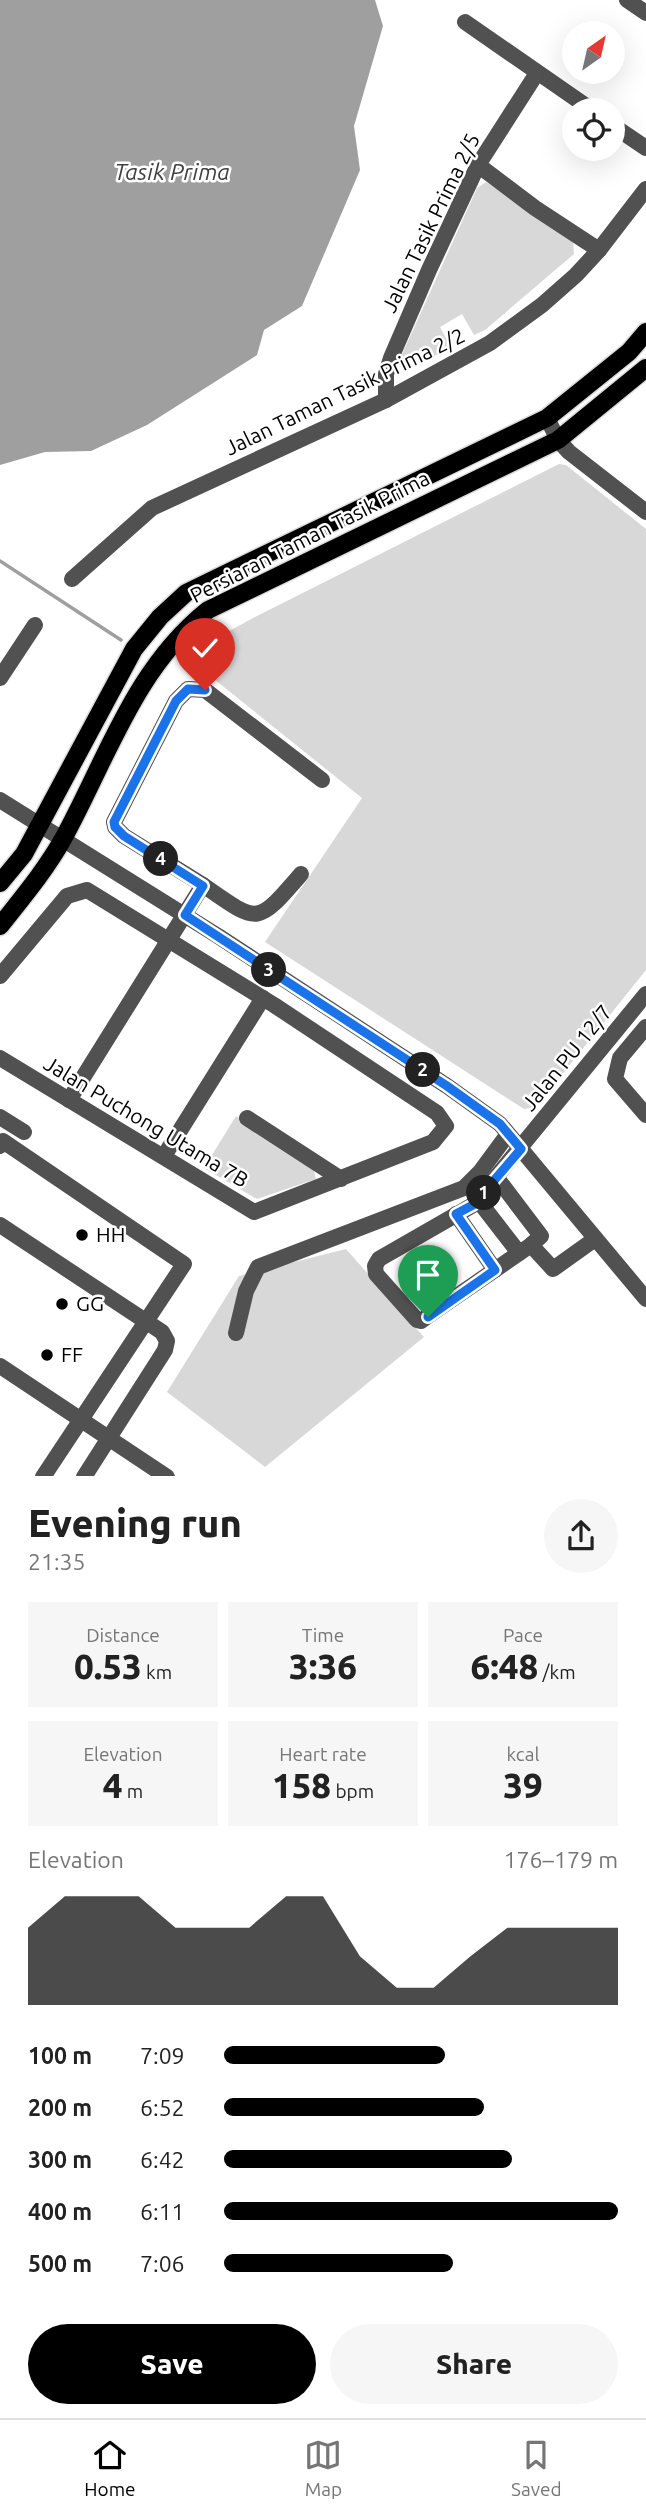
<!DOCTYPE html>
<html lang="en">
<head>
<meta charset="utf-8">
<style>
	body { margin:0; font-family:Ubuntu,sans-serif; background:#f6f6f6; color:#222; height:100vh; display:flex; flex-direction:column; font-size:26px; white-space:nowrap }
	* { box-sizing:border-box; margin:0 }
	p { font-size:23px; color:#767676 }
	.icon { flex:none; width:38px; height:38px; fill:none; stroke:currentColor; stroke-width:2; stroke-linecap:round; stroke-linejoin:round }
	.map { position:relative; height:1476px; overflow:hidden }
	.details { display:flex; flex-direction:column; background:#fff; flex:1 }
	.details>* { flex:none }
	.needle { width:46px; rotate:34deg }
	.buttons { position:absolute; left:562px; top:21px; display:grid; gap:14px }
	.buttons a { display:grid; place-items:center; width:63px; height:63px; border-radius:50%; background:#fff; box-shadow:0 7px 28px #0002; font-size:35px }
	.pin { position:absolute; display:grid; place-items:center; width:60px; height:60px; color:#fff; margin:-72px -30px; border-radius:50% 50% 50% 0; rotate:-45deg; box-shadow:0 0 7px #0007 }
	.pin .icon { rotate:45deg }
	.km { position:absolute; width:35px; height:35px; margin:-18px; border-radius:50%; background:#222; color:#fff; font-size:19px; line-height:35px; text-align:center }
	.round { display:grid; place-items:center; flex:none; width:74px; height:74px; border-radius:37px; background:#f6f6f6 }
	.headline { display:flex; align-items:center; justify-content:space-between; height:119px; padding:0 28px }
	h1 { font-size:38px; font-weight:800; line-height:52px }
	.stats { display:grid; grid-template-columns:repeat(3,1fr); gap:10px; height:119px; padding:7px 28px }
	.stats div { display:grid; align-content:center; border-radius:0px; background:#f6f6f6; text-align:center }
	.stats b { font-size:35px; font-weight:800 }
	.stats small { font-size:19px; font-weight:400 }
	.stats p { font-size:19px }
	.chart { height:196px; padding:14px 28px }
	.chart p { display:flex; justify-content:space-between }
	.chart svg { width:100%; height:126px; margin-top:7px; fill:#000; opacity:.7 }
	.button { display:flex; gap:14px; margin-top:auto; padding:14px 28px }
	.button a { flex:1; height:80px; border-radius:42px; background:#000; color:#fff; font-size:28px; font-weight:800; line-height:80px; text-align:center }
	.button a+a { background:#f6f6f6; color:#222 }
	ul { padding:0 28px; list-style:none; font-size:23px }
	li { display:grid; grid-template-columns:112px 84px 1fr; align-items:center; height:52px }
	li i { height:18px; border-radius:9px; background:#000 }
	.tab-bar { display:flex; justify-content:space-around; align-items:center; height:98px; border-top:2px solid #e0e0e0; background:#fff; font-size:19px; color:#767676 }
	.tab-bar a { display:grid; justify-items:center; gap:4px }
	.tab-bar .active { color:#000 }
	.map>svg:first-child { display:block }
</style>
</head>
<body>
<div class="map">
<svg width="646" height="1477" viewBox="0 0 646 1477">
	<rect width="100%" height="100%" fill="#fff"/>
	<!-- green -->
	<g fill="#d8d8d8">
		<path d="M 486,182 L 573,239 L 574,254 L 485,330 L 474,335 L 462,314 L 440,327 L 451,347 L 405,372 L 399,361 L 477,188 Z"/>
		<path d="M 559,464 L 566,465 L 646,529 L 646,970 L 536,1107 L 524,1109 L 265,942 L 362,798 L 194,663 L 213,640 L 253,618 Z"/>
		<path d="M 236,1116 L 313,1167 L 316,1179 L 257,1199 L 204,1168 Z"/>
		<path d="M 346,1249 L 424,1337 L 265,1467 L 167,1392 L 239,1276 Z"/>
	</g>
	<!-- water -->
	<path fill="#9f9f9f" d="M 0,0 L 375,0 L 383,26 L 354,126 L 360,170 L 302,306 L 264,330 L 257,355 L 147,425 L 91,451 L 45,452 L 0,465 Z"/>
	<g fill="none" stroke-linecap="round" stroke-linejoin="round">
		<!-- stream -->
		<path stroke="#9f9f9f" stroke-width="3.5" d="M 0,561 L 121,640"/>
		<defs>
			<g id="major">
				<path d="M 0,883 L 24,854 L 134,649 L 160,617 L 186,593 L 547,418 L 629,352 L 646,332"/>
				<path d="M 0,926 C 22,898 45,871 63,839 C 107,759 134,669 208,610 L 558,440 L 646,368"/>
			</g>
		</defs>
		<!-- major casing -->
		<use href="#major" stroke="#dbdbdb" stroke-width="21"/>
		<!-- minor -->
		<g stroke="#515151" stroke-width="16">
			<path d="M 627,0 L 646,13"/>
			<path d="M 465,22 L 592,110"/>
			<path d="M 612,125 L 646,148"/>
			<path d="M 478,165 L 535,208 L 599,250"/>
			<path d="M 386,400 L 386,374 L 391,358 L 429,270 L 478,165 L 537,73"/>
			<path d="M 547,418 L 558,440 L 569,452 L 646,512"/>
			<path d="M 72,579 L 152,508 L 386,400 L 490,343 L 542,305 L 576,275 L 599,250 L 646,189"/>
			<path d="M 0,678 L 35,625"/>
			<path d="M 0,800 L 218,936 L 447,1086 L 500,1124 L 646,1299"/>
			<path d="M 203,885 C 259,924 256,926 301,874"/>
			<path d="M 0,976 L 67,896 L 87,890 L 274,1005 L 437,1113 L 446,1126 L 433,1142 L 254,1212 L 0,1058"/>
			<path d="M 646,1027 L 620,1058 L 615,1079 L 646,1115"/>
			<path d="M 69,1100 L 203,885 L 124,836 L 115,827 L 114,822 L 176,701 L 188,689 L 205,690 L 322,780"/>
			<path d="M 0,1117 L 24,1132"/>
			<path d="M 247,1118 L 341,1179"/>
			<path d="M 0,1146 L 3,1141 L 184,1264 L 43,1477"/>
			<path d="M 164,1156 L 263,998"/>
			<path d="M 497,1178 L 541,1236 L 531,1245 L 428,1316 L 421,1321 L 417,1320 L 376,1274 L 375,1266 L 379,1259 L 473,1205 L 646,994"/>
			<path d="M 478,1200 L 519,1253"/>
			<path d="M 456,1214 L 495,1270"/>
			<path d="M 0,1225 L 162,1332 L 167,1341 L 165,1350 L 84,1477"/>
			<path d="M 531,1245 L 553,1269 L 595,1239"/>
			<path d="M 236,1333 L 246,1291 L 258,1267 L 464,1188 L 480,1172 L 508,1134"/>
			<path d="M 0,1366 L 167,1477"/>
		</g>
		<!-- major -->
		<use href="#major" stroke="#000" stroke-width="18"/>
	</g>
	<g fill="none" stroke-linecap="round" stroke-linejoin="round">
		<defs>
			<path id="route" d="M 205,690 L 188,689 L 176,701 L 114,822 L 115,827 L 124,836 L 203,886 L 185,915 L 447,1086 L 500,1124 L 521,1149 L 473,1205 L 456,1214 L 495,1270 L 428,1317"/>
		</defs>
		<!-- route casing -->
		<use href="#route" stroke="#fff" stroke-width="14"/>
		<!-- route -->
		<use href="#route" stroke="#1a73e8" stroke-width="9"/>
	</g>
	<!-- markers -->
	<g fill="#000" stroke="#fff" stroke-width="2.5">
		<circle cx="82" cy="1235" r="7"/>
		<circle cx="62" cy="1304" r="7"/>
		<circle cx="47" cy="1355" r="7"/>
	</g>
	<g text-anchor="middle" stroke-width="5" stroke-linejoin="round" paint-order="stroke">
		<!-- street labels -->
		<g font-size="21" fill="#000" stroke="#fff">
			<text transform="translate(431 223) rotate(-64)" y="7">Jalan Tasik Prima 2/5</text>
			<text transform="translate(345 392) rotate(-26)" y="7">Jalan Taman Tasik Prima 2/2</text>
			<text transform="translate(310 537) rotate(-27)" y="7">Persiaran Taman Tasik Prima</text>
			<text transform="translate(567 1058) rotate(-51)" y="7">Jalan PU 12/7</text>
			<text transform="translate(146 1122) rotate(31)" y="7">Jalan Puchong Utama 7B</text>
		</g>
		<!-- poi labels -->
		<g font-size="21" fill="#000" stroke="#fff" text-anchor="start">
			<text x="96" y="1242">HH</text>
			<text x="76" y="1311">GG</text>
			<text x="61" y="1362">FF</text>
		</g>
		<!-- water labels -->
		<g font-size="23" font-style="italic" fill="#404040" stroke="#fff">
			<text x="172" y="180">Tasik Prima</text>
		</g>
	</g>
</svg>
<div class="buttons">
<a><svg class="needle" viewBox="-14 -14 28 28"><path d="M0-13l5 13h-10z" fill="#e53935"/><path d="M0 13l5-13h-10z" fill="#767676"/></svg></a>
<a><svg class="icon" aria-label="locate" viewBox="0 0 24 24"><circle cx="12" cy="12" r="6"/><path d="M12 2v4M12 18v4M2 12h4M18 12h4"/></svg></a>
</div>
<div class="pin" style="left:428px;top:1317px;background:#1e9e55"><svg class="icon" aria-label="arrive" viewBox="0 0 24 24"><path d="M6 21V4h12l-3 4 3 4H6"/></svg></div>
<div class="pin" style="left:205px;top:690px;background:#d93025"><svg class="icon" aria-label="check" viewBox="0 0 24 24"><path d="M5 12l5 5 9-10"/></svg></div>
<b class="km" style="left:484px;top:1193px">1</b>
<b class="km" style="left:423px;top:1070px">2</b>
<b class="km" style="left:269px;top:970px">3</b>
<b class="km" style="left:161px;top:859px">4</b>
</div>
<section class="details">
<div class="headline"><div><h1>Evening run</h1><p>21:35</p></div><a class="round"><svg class="icon" aria-label="share" viewBox="0 0 24 24"><path d="M12 15V3M7 8l5-5 5 5M5 13v7h14v-7"/></svg></a></div>
<div class="stats">
<div><p>Distance</p><b>0.53<small> km</small></b></div>
<div><p>Time</p><b>3:36</b></div>
<div><p>Pace</p><b>6:48<small> /km</small></b></div>
</div>
<div class="stats">
<div><p>Elevation</p><b>4<small> m</small></b></div>
<div><p>Heart rate</p><b>158<small> bpm</small></b></div>
<div><p>kcal</p><b>39</b></div>
</div>
<div class="chart"><p><span>Elevation</span>176–179 m</p>
<svg viewBox="0 0 160 44" preserveAspectRatio="none"><path d="M0 44V17L10 6L20 6L30 6L40 17L50 17L60 17L70 6L80 6L90 27L100 38L110 38L120 27L130 17L140 17L150 17L160 17V44z"/></svg>
</div>
<ul>
<li><b>100 m</b>7:09<i style="width:56%"></i></li>
<li><b>200 m</b>6:52<i style="width:66%"></i></li>
<li><b>300 m</b>6:42<i style="width:73%"></i></li>
<li><b>400 m</b>6:11<i style="width:100%"></i></li>
<li><b>500 m</b>7:06<i style="width:58%"></i></li>
</ul>
<div class="button"><a>Save</a><a>Share</a></div>
</section>
<nav class="tab-bar">
<a class="active"><svg class="icon" aria-label="home" viewBox="0 0 24 24"><path d="M3 11l9-7 9 7M6 9v11h12V9"/></svg>Home</a>
<a><svg class="icon" aria-label="map" viewBox="0 0 24 24"><path d="M3 6l6-2 6 2 6-2v14l-6 2-6-2-6 2zM9 4v14M15 6v14"/></svg>Map</a>
<a><svg class="icon" aria-label="saved" viewBox="0 0 24 24"><path d="M7 4h10v16l-5-4-5 4z"/></svg>Saved</a>
</nav>
</body>
</html>
